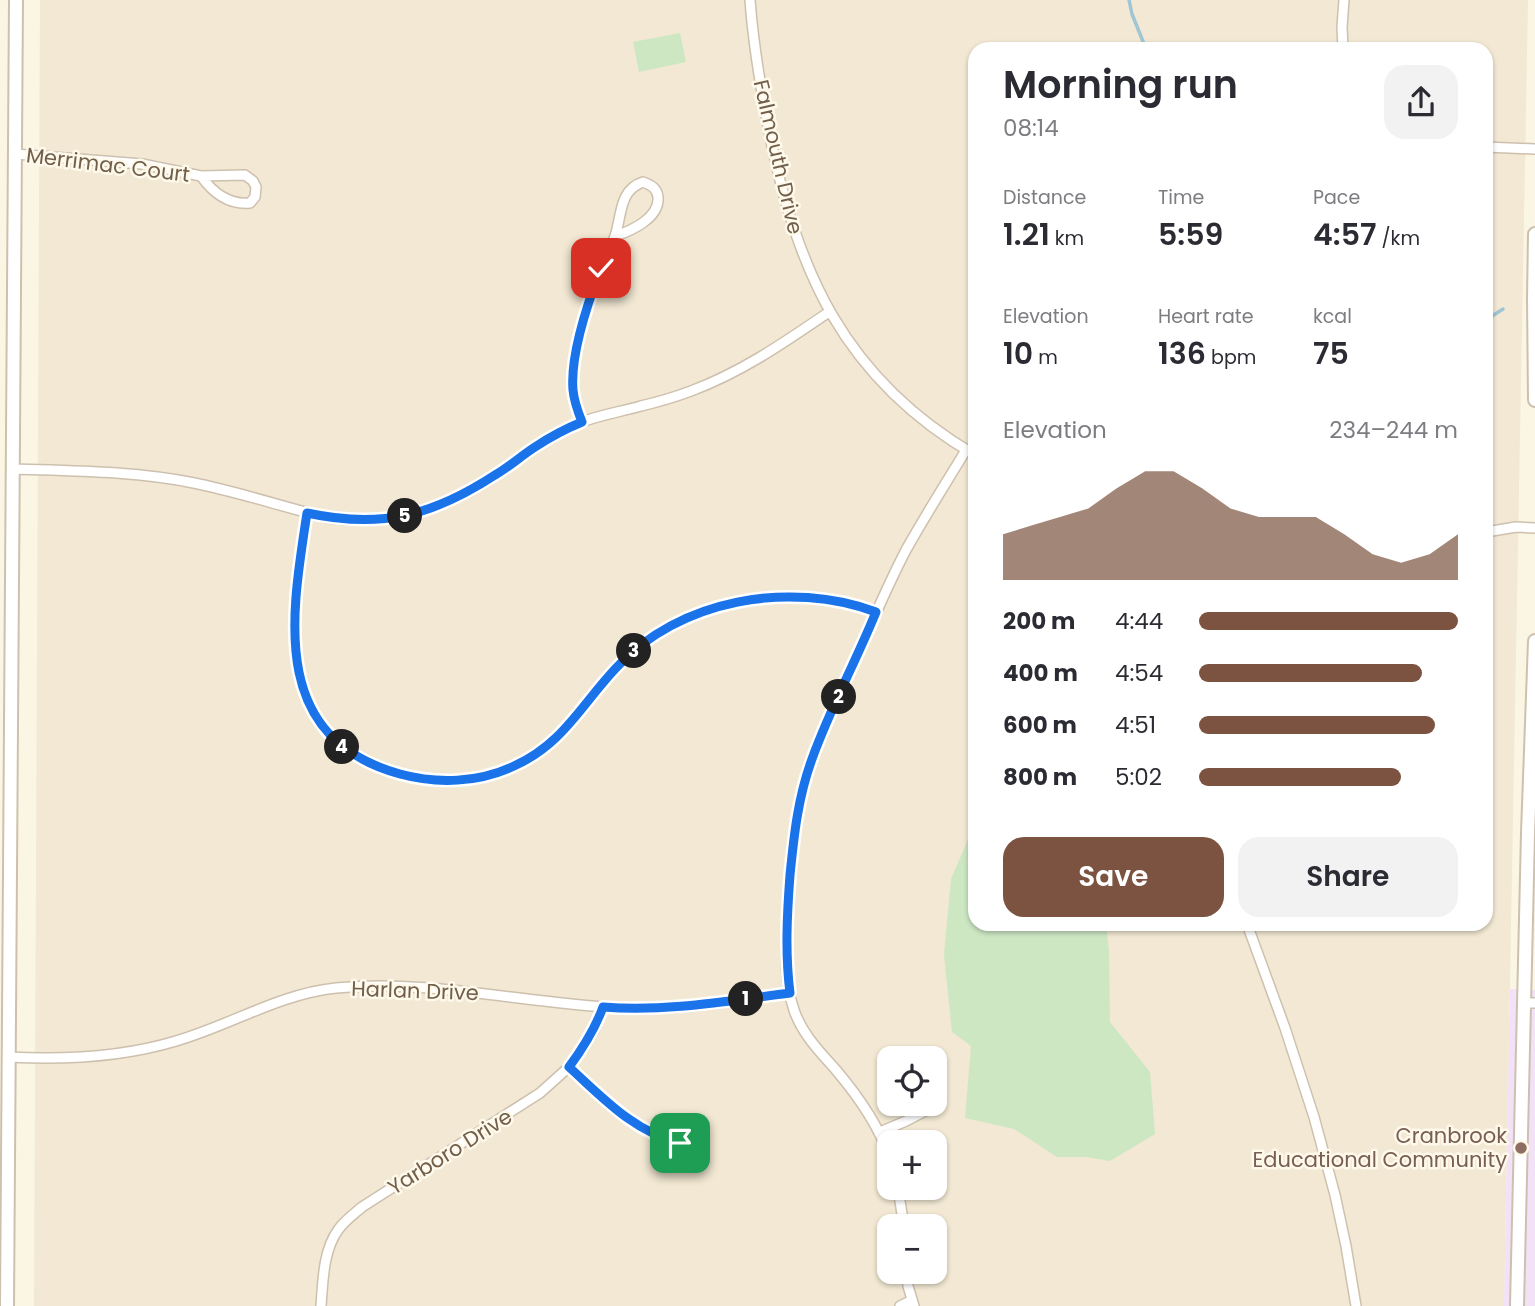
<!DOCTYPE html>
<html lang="en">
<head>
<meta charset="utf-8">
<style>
	body { margin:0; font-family:Poppins,sans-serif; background:#f2f2f3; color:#2b2b33; height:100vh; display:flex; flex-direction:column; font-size:26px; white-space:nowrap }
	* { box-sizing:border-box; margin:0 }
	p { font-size:23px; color:#7c7c81 }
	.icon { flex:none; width:38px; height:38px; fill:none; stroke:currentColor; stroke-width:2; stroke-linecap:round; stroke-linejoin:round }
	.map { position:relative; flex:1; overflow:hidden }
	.drawer { position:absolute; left:968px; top:42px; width:525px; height:889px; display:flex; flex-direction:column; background:#fff; border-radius:21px; box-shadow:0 2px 5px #0004 }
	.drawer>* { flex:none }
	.fabs { position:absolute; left:877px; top:1046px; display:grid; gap:14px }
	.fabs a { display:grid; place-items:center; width:70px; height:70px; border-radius:14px; background:#fff; box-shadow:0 2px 5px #0004; font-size:35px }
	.pin { position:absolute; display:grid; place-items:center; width:60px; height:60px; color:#fff; margin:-30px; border-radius:14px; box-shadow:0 4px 10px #0006 }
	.km { position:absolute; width:35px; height:35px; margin:-18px; border-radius:50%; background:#222; color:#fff; font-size:19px; line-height:35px; text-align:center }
	.round { display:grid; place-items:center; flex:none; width:74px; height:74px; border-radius:21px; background:#f2f2f3 }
	.overview { display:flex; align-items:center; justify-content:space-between; height:119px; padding:0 35px }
	h1 { font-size:38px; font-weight:600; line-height:52px }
	.stats { display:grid; grid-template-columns:repeat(3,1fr); gap:10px; height:119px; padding:7px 35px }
	.stats div { display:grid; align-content:center }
	.stats b { font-size:30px; font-weight:600 }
	.stats small { font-size:19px; font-weight:400 }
	.stats p { font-size:19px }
	.chart { height:196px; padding:14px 35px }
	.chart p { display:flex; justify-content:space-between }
	.chart svg { width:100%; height:126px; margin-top:7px; fill:#7c5340; opacity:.7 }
	.action { display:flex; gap:14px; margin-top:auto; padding:14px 35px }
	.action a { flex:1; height:80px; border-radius:21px; background:#7c5340; color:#fff; font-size:28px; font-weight:600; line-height:80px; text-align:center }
	.action a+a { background:#f2f2f3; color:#2b2b33 }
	ul { padding:0 35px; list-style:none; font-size:23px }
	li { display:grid; grid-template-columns:112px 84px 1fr; align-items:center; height:52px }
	li i { height:18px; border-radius:9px; background:#7c5340 }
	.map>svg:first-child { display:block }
</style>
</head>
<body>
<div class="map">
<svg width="1535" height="1306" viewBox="0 0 1535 1306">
	<rect width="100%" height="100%" fill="#fbf5e4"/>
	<!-- residential -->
	<path fill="#f2e8d3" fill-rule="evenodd" d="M 40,0 L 1528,0 L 1504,1306 L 34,1306 ZM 975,49 L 1486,49 L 1486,924 L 975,924 ZM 889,1059 L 934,1059 L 934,1104 L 889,1104 ZM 889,1143 L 934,1143 L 934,1188 L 889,1188 ZM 889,1227 L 934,1227 L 934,1272 L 889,1272 Z"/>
	<!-- education -->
	<path fill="#f2e1f7" d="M 1510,989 L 1535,990 L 1535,1306 L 1504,1306 Z"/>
	<!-- green -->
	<g fill="#cde7c3">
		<path d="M 680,33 L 686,62 L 639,72 L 633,42 Z"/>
		<path d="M 975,823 L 975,924 L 1106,924 L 1109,951 L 1110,1022 L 1150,1072 L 1155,1134 L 1110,1161 L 1086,1157 L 1057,1157 L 1014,1129 L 965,1118 L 971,1046 L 952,1032 L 944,955 L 951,879 Z"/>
	</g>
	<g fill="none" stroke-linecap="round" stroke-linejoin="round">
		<!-- stream -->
		<g stroke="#a0c5d4" stroke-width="3.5">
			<path d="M 1129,0 L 1132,14 L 1146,49"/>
			<path d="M 1486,320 L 1503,309"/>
		</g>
		<defs>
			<g id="minor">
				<path d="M 750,0 C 753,42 760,84 768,126 C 795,269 844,379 975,455"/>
				<path d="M 1343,49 L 1342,27 L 1344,0"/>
				<path d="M 1486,147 L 1535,149"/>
				<path d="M 15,154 L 142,164 L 201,176 L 245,175 L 253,181 L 256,187 L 255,197 L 250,203 C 228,205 213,193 201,176"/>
				<path d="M 582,422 C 578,412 574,402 573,391 C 570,357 588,302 600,271 C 605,259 611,248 615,236 C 622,215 619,190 643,182 C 651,185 657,188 658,197 C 660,218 631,231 615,236"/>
				<path d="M 13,469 C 73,471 134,471 194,483 C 239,492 283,507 328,518 C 390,526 447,509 499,473 C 525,455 549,436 579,423 C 599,415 620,412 641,406 C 658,402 675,397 691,391 C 742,372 785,342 829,312"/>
				<path d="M 307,513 C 290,618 269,738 400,774 C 437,784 479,783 514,766 C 564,743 580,705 616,668 C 680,600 789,580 876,612"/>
				<path d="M 1486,532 L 1516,527 L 1535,528"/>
				<path d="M 1247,924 L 1285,1028 L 1314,1117 L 1335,1195 L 1346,1246 L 1356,1306"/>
				<path d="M 1524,1003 L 1535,1003"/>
				<path d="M 8,1057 C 63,1060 123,1057 176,1041 C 231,1025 279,994 336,988 C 432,979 526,1004 621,1008 C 678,1011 734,1001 790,993"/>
				<path d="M 569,1067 C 604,1098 634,1132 680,1144"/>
				<path d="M 880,1132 L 906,1121 L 935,1106"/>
				<path d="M 889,1156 C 878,1124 858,1096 836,1070 C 820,1052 802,1034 794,1010 C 783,978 786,943 788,910 C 789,878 791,846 797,815 C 805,767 827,724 846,680 C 866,637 884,592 906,550 C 925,516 946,483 966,450"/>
				<path d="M 898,1188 L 904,1227"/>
				<path d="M 907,1272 L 908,1286 L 914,1306"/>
				<path d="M 321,1306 C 323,1281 323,1251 338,1230 C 344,1221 354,1214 362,1207 L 540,1093 L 569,1067 L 584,1047 L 594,1030 L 603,1007"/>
				<path d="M 900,1306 L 912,1300"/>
			</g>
			<g id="tertiary">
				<path d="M 1535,234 L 1534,298 L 1535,400"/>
				<path d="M 7,1306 L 16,0"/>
				<path d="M 1517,1306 L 1528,833 L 1535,641"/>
			</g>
		</defs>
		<!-- minor casing -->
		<use href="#minor" stroke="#cec0ae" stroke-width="12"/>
		<!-- tertiary casing -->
		<use href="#tertiary" stroke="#cec0ae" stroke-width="16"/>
		<!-- minor -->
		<use href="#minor" stroke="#fff" stroke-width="9"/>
		<!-- tertiary -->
		<use href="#tertiary" stroke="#fff" stroke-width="12"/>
	</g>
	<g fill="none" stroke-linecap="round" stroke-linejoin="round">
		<defs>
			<path id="route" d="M 601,268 C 588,302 570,354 573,390 C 574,401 578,412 582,422 C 565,429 550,437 535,447 C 521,456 509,467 495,475 C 432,516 381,529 307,513 C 291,617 269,738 400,774 C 437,784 478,783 514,766 C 563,744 581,705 616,668 C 679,599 790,580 876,612 C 856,661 830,709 812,759 C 798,797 794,835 790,875 C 787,915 785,953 790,993 C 727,1001 666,1012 603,1007 C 595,1029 583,1048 569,1067 C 603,1098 634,1132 680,1143"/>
		</defs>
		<!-- route casing -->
		<use href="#route" stroke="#fff" stroke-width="14"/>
		<!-- route -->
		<use href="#route" stroke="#1a73e8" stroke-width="9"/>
	</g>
	<!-- markers -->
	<circle fill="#8d6e63" stroke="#fef9ea" stroke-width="2.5" cx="1521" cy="1148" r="7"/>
	<g text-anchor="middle" stroke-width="5" stroke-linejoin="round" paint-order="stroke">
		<!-- street labels -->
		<g font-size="21" fill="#715e4b" stroke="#fef9ea">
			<text transform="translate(778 157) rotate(77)" y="7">Falmouth Drive</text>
			<text transform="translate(108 165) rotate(7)" y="7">Merrimac Court</text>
			<text transform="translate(415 991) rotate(2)" y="7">Harlan Drive</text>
			<text transform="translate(450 1152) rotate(-32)" y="7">Yarboro Drive</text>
		</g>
		<!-- education labels -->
		<g font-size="21" fill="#785e54" stroke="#fef9ea" text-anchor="end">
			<text x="1507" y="1143">Cranbrook<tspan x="1507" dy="24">Educational Community</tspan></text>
		</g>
	</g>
</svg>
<div class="fabs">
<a><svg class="icon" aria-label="locate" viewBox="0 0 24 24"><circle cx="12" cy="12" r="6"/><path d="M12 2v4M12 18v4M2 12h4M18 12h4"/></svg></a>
<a>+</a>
<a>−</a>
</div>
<div class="pin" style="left:680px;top:1143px;background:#1e9e55"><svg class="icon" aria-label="arrive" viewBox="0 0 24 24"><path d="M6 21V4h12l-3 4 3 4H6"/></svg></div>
<div class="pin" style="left:601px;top:268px;background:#d93025"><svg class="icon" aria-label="check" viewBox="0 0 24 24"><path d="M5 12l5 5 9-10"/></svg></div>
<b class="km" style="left:746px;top:999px">1</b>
<b class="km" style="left:839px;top:697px">2</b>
<b class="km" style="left:634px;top:651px">3</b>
<b class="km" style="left:342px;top:747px">4</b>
<b class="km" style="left:405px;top:516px">5</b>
<section class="drawer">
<div class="overview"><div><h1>Morning run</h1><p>08:14</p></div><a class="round"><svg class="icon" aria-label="share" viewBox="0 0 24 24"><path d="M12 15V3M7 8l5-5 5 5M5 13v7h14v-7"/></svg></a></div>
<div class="stats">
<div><p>Distance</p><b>1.21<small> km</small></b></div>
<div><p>Time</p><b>5:59</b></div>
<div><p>Pace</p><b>4:57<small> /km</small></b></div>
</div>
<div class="stats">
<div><p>Elevation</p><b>10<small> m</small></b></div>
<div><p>Heart rate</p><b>136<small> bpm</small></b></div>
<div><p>kcal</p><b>75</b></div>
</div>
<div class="chart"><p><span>Elevation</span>234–244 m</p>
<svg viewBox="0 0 160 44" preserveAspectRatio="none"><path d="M0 44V28L10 25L20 22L30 19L40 12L50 6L60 6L70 12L80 19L90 22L100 22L110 22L120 28L130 35L140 38L150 35L160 28V44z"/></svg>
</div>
<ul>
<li><b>200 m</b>4:44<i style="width:100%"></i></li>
<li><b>400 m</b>4:54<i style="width:86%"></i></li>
<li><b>600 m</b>4:51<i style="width:91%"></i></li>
<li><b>800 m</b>5:02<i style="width:78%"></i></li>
</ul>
<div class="action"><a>Save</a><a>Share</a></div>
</section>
</div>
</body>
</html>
